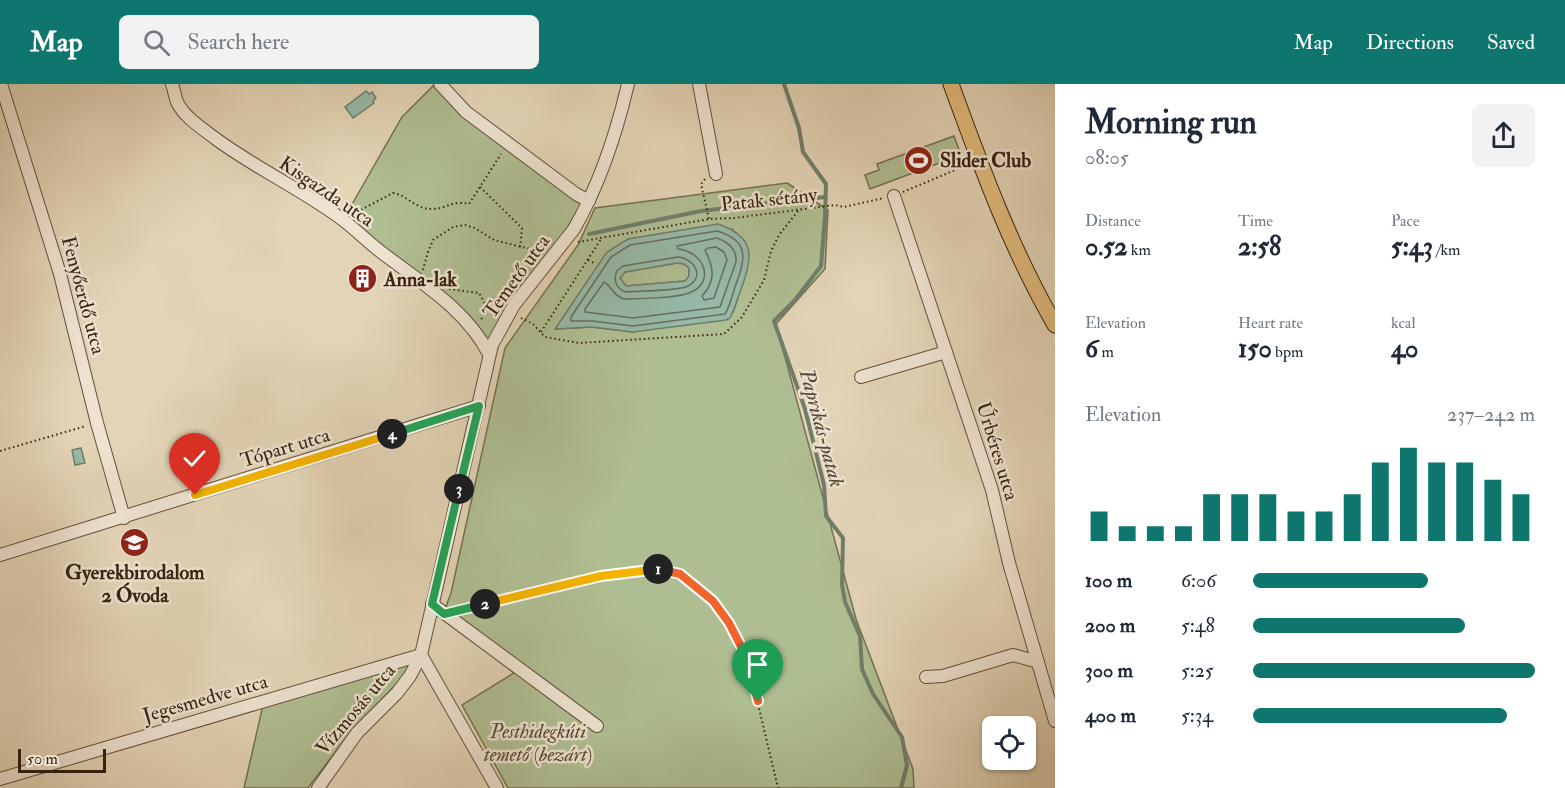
<!DOCTYPE html>
<html lang="en">
<head>
<meta charset="utf-8">
<style>
	body { margin:0; font-family:"IM FELL Double Pica",serif; background:#f2f2f3; color:#1f2937; height:100vh; display:flex; flex-direction:column; font-size:22px; white-space:nowrap }
	* { box-sizing:border-box; margin:0 }
	p { font-size:20px; color:#747a83 }
	.icon { flex:none; width:33px; height:33px; fill:none; stroke:currentColor; stroke-width:2; stroke-linecap:round; stroke-linejoin:round }
	.map { position:relative; flex:1; overflow:hidden }
	.sheet { display:flex; flex-direction:column; background:#fff; width:510px }
	.sheet>* { flex:none }
	.tools { position:absolute; left:982px; top:632px; display:grid; gap:12px }
	.tools a { display:grid; place-items:center; width:54px; height:54px; border-radius:9px; background:#fff; box-shadow:0 2px 4px #0004; font-size:30px }
	.scale { position:absolute; left:18px; bottom:15px; width:88px; box-sizing:border-box; padding-left:6px; border:3px solid #39220f; border-top:0; font-size:16px; line-height:21px; white-space:nowrap; color:#39220f; -webkit-text-stroke:4px #ede3d0; paint-order:stroke }
	.pin { position:absolute; display:grid; place-items:center; width:51px; height:51px; color:#fff; margin:-62px -26px; border-radius:50% 50% 50% 0; rotate:-45deg; box-shadow:0 0 6px #0007 }
	.pin .icon { rotate:45deg }
	.km { position:absolute; width:30px; height:30px; margin:-15px; border-radius:50%; background:#222; color:#fff; font-size:16px; line-height:30px; text-align:center }
	.round { display:grid; place-items:center; flex:none; width:63px; height:63px; border-radius:9px; background:#f2f2f3 }
	.head { display:flex; align-items:center; justify-content:space-between; height:102px; padding:0 30px }
	h1 { font-size:33px; font-weight:800; line-height:45px }
	.metrics { display:grid; grid-template-columns:repeat(3,1fr); gap:9px; height:102px; padding:6px 30px }
	.metrics div { display:grid; align-content:center }
	.metrics b { font-size:26px; font-weight:800 }
	.metrics small { font-size:16px; font-weight:400 }
	.metrics p { font-size:16px }
	.chart { height:168px; padding:12px 30px }
	.chart p { display:flex; justify-content:space-between }
	.chart svg { width:100%; height:108px; margin-top:6px; stroke:#0f766e; stroke-width:6 }
	ul { padding:0 30px; list-style:none; font-size:20px }
	li { display:grid; grid-template-columns:96px 72px 1fr; align-items:center; height:45px }
	li i { height:15px; border-radius:8px; background:#0f766e }
	header { display:flex; align-items:center; gap:36px; box-sizing:border-box; height:84px; padding:0 30px; background:#0f766e; color:#fff }
	header strong { font-size:28px }
	nav { display:flex; gap:33px; margin-inline-start:auto; font-size:21px }
	.search { width:420px; height:54px; background:#f2f2f3; display:flex; align-items:center; gap:15px; box-sizing:border-box; padding:0 21px; border-radius:9px; color:#747a83; font-size:22px }
	main { display:flex; flex:1; min-height:0 }
	.map>svg:first-child { display:block }
</style>
</head>
<body>
<header>
<strong>Map</strong>
<div class="search"><svg class="icon" aria-label="search" viewBox="0 0 24 24"><circle cx="10" cy="10" r="6"/><path d="M15 15l6 6"/></svg>Search here</div>
<nav><a>Map</a><a>Directions</a><a>Saved</a></nav>
</header>
<main>
<div class="map">
<svg width="1055" height="704" viewBox="0 0 1055 704">
	<rect width="100%" height="100%" fill="#e3d4b6"/>
	<filter id="stains"><feTurbulence type="fractalNoise" baseFrequency=".00333" numOctaves="4"/><feColorMatrix values="0 0 0 0 .2 0 0 0 0 .09 0 0 0 0 .02 0 0 0 .5 -.17"/></filter>
	<radialGradient id="worn" r=".72"><stop offset=".6" stop-color="#630" stop-opacity="0"/><stop offset="1" stop-color="#630" stop-opacity=".3"/></radialGradient>
	<!-- green -->
	<g fill="#afbe92" stroke="#747050" stroke-width="1.5" fill-rule="evenodd">
		<path d="M 435,0 L 466,28 L 589,117 L 492,261 L 463,234 L 343,136 L 402,33 Z"/>
		<path d="M 954,52 L 961,71 L 870,105 L 865,91 L 879,86 L 877,80 Z"/>
		<path d="M 787,99 L 828,126 L 825,185 L 776,240 L 856,535 L 913,685 L 914,704 L 508,704 L 462,621 L 514,589 L 442,533 L 451,509 L 505,264 L 578,161 L 595,124 ZM 732,145 L 746,160 L 738,214 L 733,228 L 633,248 L 592,243 L 556,245 L 628,155 Z"/>
		<path d="M 677,179 L 684,180 L 689,184 L 689,193 L 685,197 L 626,202 L 620,194 L 625,188 Z"/>
		<path d="M 410,572 L 414,582 L 352,646 L 308,704 L 244,704 L 263,621 Z"/>
	</g>
	<!-- water -->
	<g fill="#96b9a8" stroke="#717d6b" stroke-width="1.5" fill-rule="evenodd">
		<path d="M 366,7 L 369,10 L 372,8 L 376,14 L 373,17 L 374,19 L 353,34 L 345,23 Z"/>
		<path d="M 718,140 C 755,153 753,171 742,203 C 738,213 735,224 730,234 L 726,236 L 633,248 L 592,243 L 555,245 L 607,168 L 628,155 ZM 677,179 L 684,180 L 689,184 L 689,192 L 685,197 L 626,202 L 620,194 L 625,188 Z"/>
		<path d="M 81,364 L 85,379 L 75,381 L 72,366 Z"/>
	</g>
	<g fill="none" stroke-linecap="round" stroke-linejoin="round">
		<!-- shore -->
		<g stroke="#686e5c" stroke-width="1.5">
			<path d="M 717,147 C 751,157 745,176 735,203 C 732,212 730,222 725,230 L 633,242 L 592,237 L 571,237 L 571,233 L 611,173 L 630,161 Z"/>
			<path d="M 717,154 C 728,158 737,165 736,178 L 720,223 L 633,234 L 585,228 L 585,225 L 604,198 C 612,202 613,212 624,215 C 639,215 676,214 689,209 C 716,199 705,168 678,165 L 677,162 Z"/>
			<path d="M 716,163 L 724,168 L 727,176 L 714,214 L 704,216 L 702,212 C 716,197 714,184 705,166 L 708,164 Z"/>
			<path d="M 678,173 C 693,174 706,192 688,202 C 679,207 639,207 626,208 C 616,205 613,196 617,187 L 623,182 Z"/>
		</g>
		<!-- stream -->
		<g stroke="#717d6b" stroke-width="4">
			<path d="M 784,0 L 799,44 L 803,68 L 826,100 L 825,133 L 821,182 L 795,216 L 774,237 L 805,325 L 824,401 L 826,432 L 843,454 L 842,501 L 845,518 L 860,552 L 862,585 L 873,610 L 902,653 L 907,681 L 901,704"/>
			<path d="M 589,150 L 701,127 L 825,113"/>
		</g>
		<defs>
			<g id="minor">
				<path d="M 1,0 L 60,190 L 97,339 L 124,434"/>
				<path d="M 172,0 C 174,6 175,12 177,18 C 184,33 203,45 216,55 C 257,85 303,106 343,136 C 356,146 368,158 381,168 C 420,198 466,225 489,270"/>
				<path d="M 440,0 L 466,28 L 576,110 L 589,117"/>
				<path d="M 699,0 L 716,90"/>
				<path d="M 894,112 L 992,406 L 1009,479 L 1055,637"/>
				<path d="M 861,293 L 946,268"/>
				<path d="M 0,471 L 479,322"/>
				<path d="M 432,520 L 597,642"/>
				<path d="M 421,571 L 497,704"/>
				<path d="M 926,593 L 943,592 L 1013,571 L 1038,578"/>
				<path d="M 0,695 L 421,571"/>
				<path d="M 318,704 L 357,649 L 397,609 L 410,592 L 421,571 L 492,261 L 514,221 L 574,145 C 600,100 616,51 628,0"/>
			</g>
			<path id="major" d="M 951,0 C 981,82 1011,165 1055,241"/>
		</defs>
		<!-- minor casing -->
		<use href="#minor" stroke="#644e39" stroke-width="14"/>
		<!-- major casing -->
		<use href="#major" stroke="#39220f" stroke-width="17"/>
		<!-- path -->
		<g stroke="#39220f" stroke-width="2" stroke-dasharray="1.5 3" stroke-linecap="butt">
			<path d="M 705,95 L 701,100 L 709,135"/>
			<path d="M 480,103 L 522,144 L 520,164"/>
			<path d="M 903,108 L 967,81"/>
			<path d="M 353,130 L 393,109 C 407,111 415,125 432,125 C 447,125 451,116 469,120 L 501,70"/>
			<path d="M 578,158 L 709,135 L 734,134 L 835,121 L 844,123 L 884,114"/>
			<path d="M 588,176 L 596,180"/>
			<path d="M 423,186 L 428,168 L 433,156 L 453,143 L 465,141 L 475,144 L 494,156 L 542,168"/>
			<path d="M 449,205 L 479,209 L 487,223 L 481,236"/>
			<path d="M 521,234 L 533,240 L 545,253 L 579,259 L 724,250 L 742,233 L 764,196 L 771,167 L 779,151 L 798,127"/>
			<path d="M 541,248 L 601,155"/>
			<path d="M 0,367 L 86,342"/>
			<path d="M 459,526 L 601,492 L 656,485 L 680,490 L 713,517 L 729,539 L 747,574 L 778,704"/>
		</g>
		<!-- minor -->
		<use href="#minor" stroke="#ede3d0" stroke-width="12"/>
		<!-- major -->
		<use href="#major" stroke="#e2ba7b" stroke-width="15"/>
	</g>
	<g fill="none" stroke-linecap="round" stroke-linejoin="round">
		<defs>
			<path id="split-1" d="M 658,485 L 680,490 L 713,517 L 729,539 L 747,574 L 758,617"/>
			<path id="split-2" d="M 485,520 L 601,492 L 658,485"/>
			<path id="split-3" d="M 459,405 L 432,520 L 444,530 L 485,520"/>
			<path id="split-4" d="M 392,350 L 479,322 L 459,405"/>
			<path id="split-5" d="M 195,411 L 392,350"/>
		</defs>
		<!-- split-1 casing -->
		<use href="#split-1" stroke="#fff" stroke-width="12"/>
		<!-- split-2 casing -->
		<use href="#split-2" stroke="#fff" stroke-width="12"/>
		<!-- split-3 casing -->
		<use href="#split-3" stroke="#fff" stroke-width="12"/>
		<!-- split-4 casing -->
		<use href="#split-4" stroke="#fff" stroke-width="12"/>
		<!-- split-5 casing -->
		<use href="#split-5" stroke="#fff" stroke-width="12"/>
		<!-- split-1 -->
		<use href="#split-1" stroke="#f0652b" stroke-width="8"/>
		<!-- split-2 -->
		<use href="#split-2" stroke="#f5b400" stroke-width="8"/>
		<!-- split-3 -->
		<use href="#split-3" stroke="#22a559" stroke-width="8"/>
		<!-- split-4 -->
		<use href="#split-4" stroke="#22a559" stroke-width="8"/>
		<!-- split-5 -->
		<use href="#split-5" stroke="#f5b400" stroke-width="8"/>
	</g>
	<!-- icons -->
	<defs>
		<symbol id="stadium-disc" viewBox="-11 -11 22 22"><circle r="9.5" fill="#8f2418" stroke="#ede3d0"/><path d="M0-5a6.5 5 0 1 0 0 10a6.5 5 0 1 0 0-10ZM-3.5-1.8h7v3.6h-7Z" fill="#fff"/></symbol>
		<symbol id="building-disc" viewBox="-11 -11 22 22"><circle r="9.5" fill="#8f2418" stroke="#ede3d0"/><path d="M-4-6H4V6H1V3H-1V6H-4ZM-2.5-4.3h1.7v1.8h-1.7ZM.8-4.3h1.7v1.8H.8ZM-2.5-1h1.7V.8h-1.7ZM.8-1h1.7V.8H.8Z" fill="#fff"/></symbol>
		<symbol id="school-disc" viewBox="-11 -11 22 22"><circle r="9.5" fill="#8f2418" stroke="#ede3d0"/><path d="M0-5L7-2L0 1L-7-2ZM-4 1L0 2.5L4 1V4Q0 6-4 4Z" fill="#fff"/></symbol>
	</defs>
	<g fill-rule="evenodd">
		<use href="#stadium-disc" x="902" y="60" width="33" height="33"/>
		<use href="#building-disc" x="346" y="178" width="33" height="33"/>
		<use href="#school-disc" x="118" y="442" width="33" height="33"/>
	</g>
	<g text-anchor="middle" stroke-width="5" stroke-linejoin="round" paint-order="stroke">
		<!-- poi labels -->
		<g font-size="20" font-weight="bold" fill="#39220f" stroke="#ede3d0" text-anchor="start">
			<text x="940" y="83">Slider Club</text>
			<text x="384" y="202">Anna-lak</text>
			<text x="135" y="495" text-anchor="middle">Gyerekbirodalom<tspan x="135" dy="23">2 Óvoda</tspan></text>
		</g>
		<!-- street labels -->
		<g font-size="20" fill="#39220f" stroke="#ede3d0">
			<text transform="translate(327 107) rotate(34)" y="7">Kisgazda utca</text>
			<text transform="translate(769 115) rotate(-6)" y="7">Patak sétány</text>
			<text transform="translate(516 192) rotate(-54)" y="7">Temető utca</text>
			<text transform="translate(84 211) rotate(75)" y="7">Fenyőerdő utca</text>
			<text transform="translate(285 363) rotate(-17)" y="7">Tópart utca</text>
			<text transform="translate(998 367) rotate(73)" y="7">Úrbéres utca</text>
			<text transform="translate(205 614) rotate(-16)" y="7">Jegesmedve utca</text>
			<text transform="translate(355 625) rotate(-50)" y="7">Vízmosás utca</text>
		</g>
		<!-- park labels -->
		<g font-size="20" font-style="italic" fill="#564930" stroke="#ede3d0">
			<text x="538" y="654">Pesthidegkúti<tspan x="538" dy="23">temető (bezárt)</tspan></text>
		</g>
		<!-- water labels -->
		<g font-size="21" font-style="italic" fill="#504835" stroke="#ede3d0">
			<text transform="translate(822 344) rotate(75)" y="7">Paprikás-patak</text>
		</g>
	</g>
	<rect width="100%" height="100%" filter="url(#stains)"/>
	<rect width="100%" height="100%" fill="url(#worn)"/>
</svg>
<div class="tools">
<a><svg class="icon" aria-label="locate" viewBox="0 0 24 24"><circle cx="12" cy="12" r="6"/><path d="M12 2v4M12 18v4M2 12h4M18 12h4"/></svg></a>
</div>
<div class="scale">50 m</div>
<div class="pin" style="left:758px;top:617px;background:#1e9e55"><svg class="icon" aria-label="arrive" viewBox="0 0 24 24"><path d="M6 21V4h12l-3 4 3 4H6"/></svg></div>
<div class="pin" style="left:195px;top:411px;background:#d93025"><svg class="icon" aria-label="check" viewBox="0 0 24 24"><path d="M5 12l5 5 9-10"/></svg></div>
<b class="km" style="left:658px;top:485px">1</b>
<b class="km" style="left:485px;top:520px">2</b>
<b class="km" style="left:459px;top:405px">3</b>
<b class="km" style="left:392px;top:350px">4</b>
</div>
<section class="sheet">
<div class="head"><div><h1>Morning run</h1><p>08:05</p></div><a class="round"><svg class="icon" aria-label="share" viewBox="0 0 24 24"><path d="M12 15V3M7 8l5-5 5 5M5 13v7h14v-7"/></svg></a></div>
<div class="metrics">
<div><p>Distance</p><b>0.52<small> km</small></b></div>
<div><p>Time</p><b>2:58</b></div>
<div><p>Pace</p><b>5:43<small> /km</small></b></div>
</div>
<div class="metrics">
<div><p>Elevation</p><b>6<small> m</small></b></div>
<div><p>Heart rate</p><b>150<small> bpm</small></b></div>
<div><p>kcal</p><b>40</b></div>
</div>
<div class="chart"><p><span>Elevation</span>237–242 m</p>
<svg viewBox="0 0 160 44" preserveAspectRatio="none"><path d="M5 44V32M15 44V38M25 44V38M35 44V38M45 44V25M55 44V25M65 44V25M75 44V32M85 44V32M95 44V25M105 44V12M115 44V6M125 44V12M135 44V12M145 44V19M155 44V25"/></svg>
</div>
<ul>
<li><b>100 m</b>6:06<i style="width:62%"></i></li>
<li><b>200 m</b>5:48<i style="width:75%"></i></li>
<li><b>300 m</b>5:25<i style="width:100%"></i></li>
<li><b>400 m</b>5:34<i style="width:90%"></i></li>
</ul>
</section>
</main>
</body>
</html>
